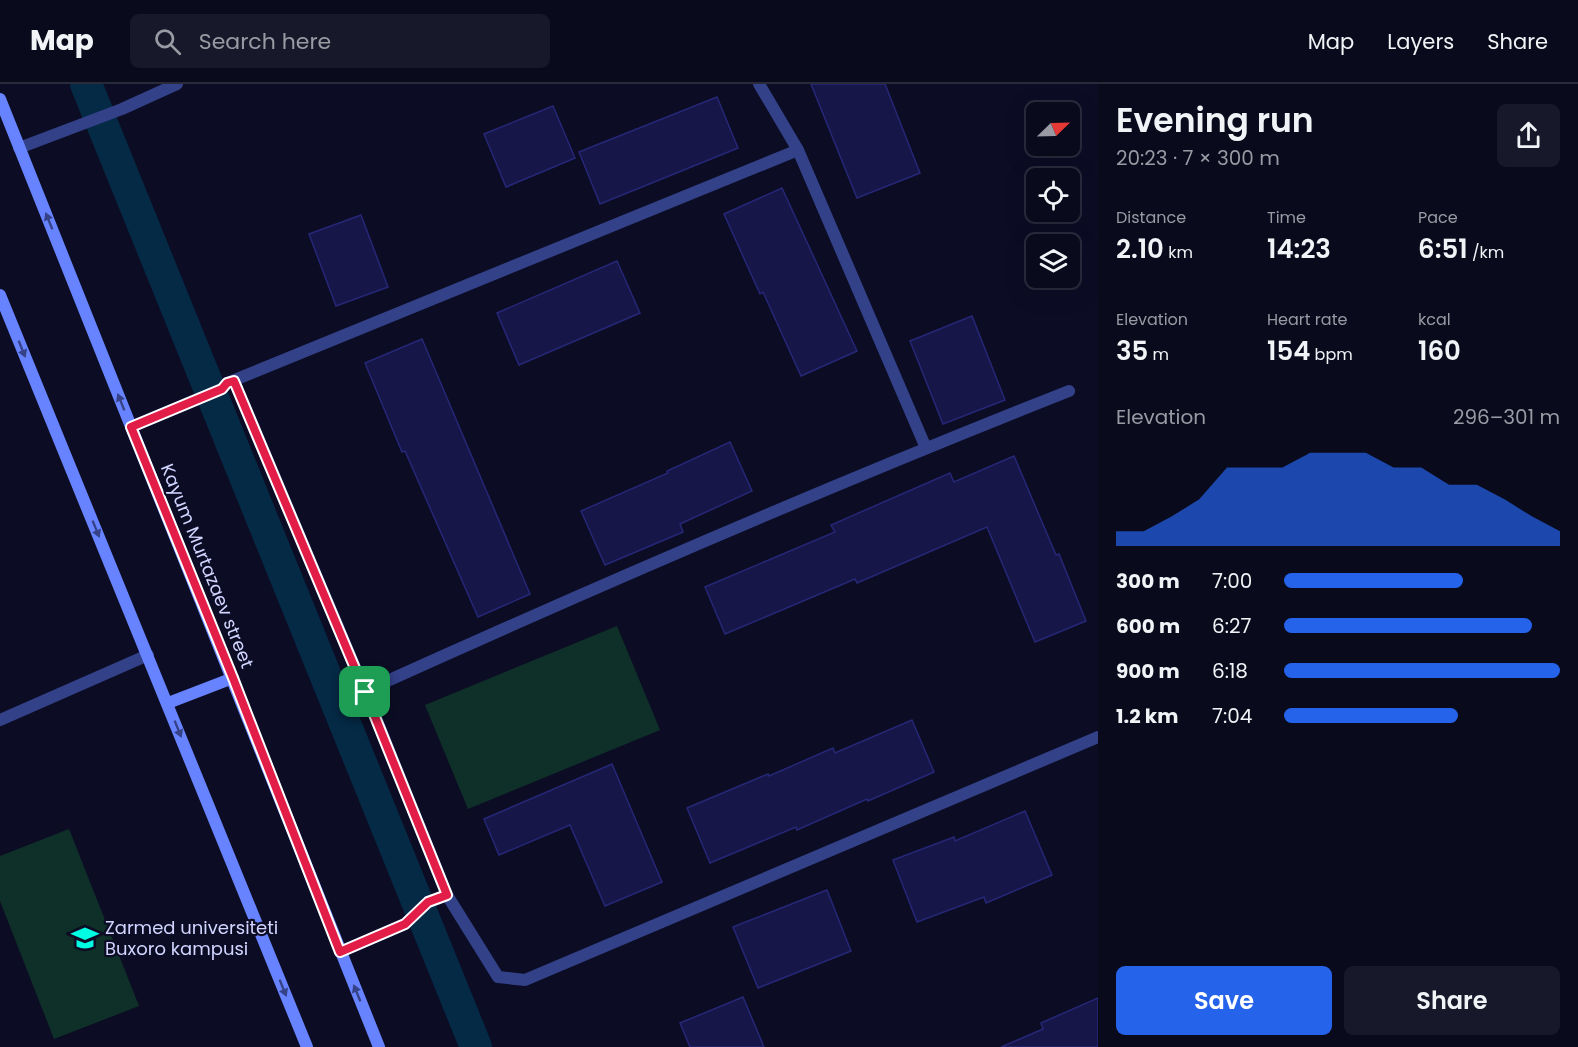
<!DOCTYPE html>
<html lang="en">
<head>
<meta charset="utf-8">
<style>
	body { margin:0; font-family:Poppins,sans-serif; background:#171829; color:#f1f3f6; height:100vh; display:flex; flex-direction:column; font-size:22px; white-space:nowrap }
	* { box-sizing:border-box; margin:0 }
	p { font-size:20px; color:#999aa3 }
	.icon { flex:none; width:33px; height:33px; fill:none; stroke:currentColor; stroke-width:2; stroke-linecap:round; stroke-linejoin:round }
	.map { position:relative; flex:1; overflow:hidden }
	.drawer { display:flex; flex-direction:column; background:#090a1c; width:480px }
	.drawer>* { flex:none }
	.needle { width:39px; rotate:67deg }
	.buttons { position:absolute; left:1026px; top:18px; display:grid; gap:12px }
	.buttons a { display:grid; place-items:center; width:54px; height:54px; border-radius:9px; background:#090a1c; box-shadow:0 6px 24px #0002,0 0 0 2px #292b3b; font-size:30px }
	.pin { position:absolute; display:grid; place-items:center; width:51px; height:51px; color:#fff; margin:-26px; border-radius:12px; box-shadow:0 3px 9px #0006 }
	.round { display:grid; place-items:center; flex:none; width:63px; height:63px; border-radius:9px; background:#171829 }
	.head { display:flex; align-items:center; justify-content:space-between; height:102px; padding:0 18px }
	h1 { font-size:33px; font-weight:600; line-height:45px }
	.figures { display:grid; grid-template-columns:repeat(3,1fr); gap:9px; height:102px; padding:6px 18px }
	.figures div { display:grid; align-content:center }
	.figures b { font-size:26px; font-weight:600 }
	.figures small { font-size:16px; font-weight:400 }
	.figures p { font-size:16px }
	.chart { height:168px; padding:12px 18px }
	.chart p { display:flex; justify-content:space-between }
	.chart svg { width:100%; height:108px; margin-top:6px; fill:#2563eb; opacity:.7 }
	.button { display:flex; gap:12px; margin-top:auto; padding:12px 18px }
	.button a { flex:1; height:69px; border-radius:9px; background:#2563eb; color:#fff; font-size:24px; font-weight:600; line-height:69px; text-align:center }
	.button a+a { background:#171829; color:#f1f3f6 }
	ul { padding:0 18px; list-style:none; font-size:20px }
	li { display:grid; grid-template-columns:96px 72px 1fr; align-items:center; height:45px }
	li i { height:15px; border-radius:8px; background:#2563eb }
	header { display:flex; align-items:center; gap:36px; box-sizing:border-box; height:84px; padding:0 30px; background:#090a1c; border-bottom:2px solid #292b3b }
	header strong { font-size:28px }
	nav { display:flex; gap:33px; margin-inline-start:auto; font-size:21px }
	.search { width:420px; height:54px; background:#171829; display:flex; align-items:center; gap:15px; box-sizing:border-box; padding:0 21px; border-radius:9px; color:#999aa3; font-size:22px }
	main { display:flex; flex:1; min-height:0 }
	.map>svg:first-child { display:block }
</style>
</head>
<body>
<header>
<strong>Map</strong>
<div class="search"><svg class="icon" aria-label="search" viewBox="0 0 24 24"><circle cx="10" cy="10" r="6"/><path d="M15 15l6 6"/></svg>Search here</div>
<nav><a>Map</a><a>Layers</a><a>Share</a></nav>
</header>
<main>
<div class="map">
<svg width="1098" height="963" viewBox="0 0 1098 963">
	<rect width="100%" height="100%" fill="#0c0d25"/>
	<!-- green -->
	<g fill="#0f3028">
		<path d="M 617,542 L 660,646 L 468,725 L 425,621 Z"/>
		<path d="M 69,745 L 139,922 L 54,955 L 0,817 L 0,772 Z"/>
	</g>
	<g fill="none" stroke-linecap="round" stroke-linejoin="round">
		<!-- canal -->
		<path stroke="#052a46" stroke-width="32" d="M 86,0 L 476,963"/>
	</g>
	<!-- building -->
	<g fill="#161648" stroke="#262777" stroke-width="1.5">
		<path d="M 811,0 L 885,0 L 920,89 L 857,114 Z"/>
		<path d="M 717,13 L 738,64 L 600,120 L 579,68 Z"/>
		<path d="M 553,22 L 575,74 L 506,103 L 484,50 Z"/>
		<path d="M 782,104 L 857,267 L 801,292 L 763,208 L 760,210 L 724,130 Z"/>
		<path d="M 361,131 L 388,203 L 336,222 L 309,150 Z"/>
		<path d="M 617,177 L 640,229 L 519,281 L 497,229 Z"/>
		<path d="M 972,232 L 1005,316 L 943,340 L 910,257 Z"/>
		<path d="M 422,255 L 530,510 L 478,533 L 405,367 L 402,368 L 365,279 Z"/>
		<path d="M 730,358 L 752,407 L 680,440 L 683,448 L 605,481 L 581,427 L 668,389 L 667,387 Z"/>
		<path d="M 1014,372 L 1056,471 L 1059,470 L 1086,537 L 1035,558 L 987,443 L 857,499 L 855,495 L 725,550 L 705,503 L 835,448 L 831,441 L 950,389 L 954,398 Z"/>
		<path d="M 912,636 L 934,688 L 868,717 L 867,715 L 797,746 L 796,743 L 710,779 L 687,724 L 768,690 L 769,692 L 833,664 L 835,669 Z"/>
		<path d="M 612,680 L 662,798 L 605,822 L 570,741 L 499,771 L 484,735 Z"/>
		<path d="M 1025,727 L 1052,791 L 986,819 L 984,813 L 917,838 L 893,776 L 954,753 L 955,757 Z"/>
		<path d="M 827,806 L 851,867 L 758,904 L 733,843 Z"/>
		<path d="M 743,913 L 764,963 L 690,963 L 680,939 Z"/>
		<path d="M 1098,914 L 1098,963 L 1001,963 L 1043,945 L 1041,939 Z"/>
	</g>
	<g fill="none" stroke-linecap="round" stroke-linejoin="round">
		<!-- lane -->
		<g stroke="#334189" stroke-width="12">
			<path d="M 759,0 L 798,66 L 926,364"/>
			<path d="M 19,64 L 122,25 L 177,0"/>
			<path d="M 447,811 L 365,607 C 597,502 831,401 1069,307"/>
			<path d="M 340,868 L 405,840 L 428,818 L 447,811 L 498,893 L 525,896 L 1098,653"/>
		</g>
		<!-- street -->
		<g stroke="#334189" stroke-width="12">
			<path d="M 234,297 L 365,607"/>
			<path d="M 131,343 L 222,305 L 227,299 L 798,66"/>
			<path d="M 0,636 L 148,571"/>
		</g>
		<!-- secondary -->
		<g stroke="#6883ff" stroke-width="12">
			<path d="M 0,15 L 379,963"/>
			<path d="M 0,211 L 307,963"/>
			<path d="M 168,619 L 233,594"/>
		</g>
	</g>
	<!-- one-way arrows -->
	<defs><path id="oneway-solid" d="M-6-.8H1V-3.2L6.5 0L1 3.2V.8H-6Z" transform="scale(1.5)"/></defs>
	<g fill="#354287">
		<use href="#oneway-solid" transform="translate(49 137) rotate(-112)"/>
		<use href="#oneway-solid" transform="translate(22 265) rotate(68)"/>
		<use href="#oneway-solid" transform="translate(121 318) rotate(-112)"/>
		<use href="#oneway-solid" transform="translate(96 445) rotate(68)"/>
		<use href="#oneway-solid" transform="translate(178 645) rotate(68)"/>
		<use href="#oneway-solid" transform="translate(283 904) rotate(68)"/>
		<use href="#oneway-solid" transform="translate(357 909) rotate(-112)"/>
	</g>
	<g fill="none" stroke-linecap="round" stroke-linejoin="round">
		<defs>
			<path id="route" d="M 234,297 L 365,608 L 447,811 L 428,818 L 405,840 L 340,868 L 233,594 L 131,343 L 222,305 L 227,299 Z"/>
		</defs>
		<!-- route casing -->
		<use href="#route" stroke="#fff" stroke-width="12"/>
		<!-- route -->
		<use href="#route" stroke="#e11d48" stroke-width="8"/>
	</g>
	<!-- icons -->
	<defs>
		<symbol id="university-bare" viewBox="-9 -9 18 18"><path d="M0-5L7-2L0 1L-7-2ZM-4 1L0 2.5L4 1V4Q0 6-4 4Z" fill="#00fce2" stroke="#0c0d25" stroke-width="2.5" paint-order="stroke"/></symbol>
	</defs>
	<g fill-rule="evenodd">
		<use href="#university-bare" x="66" y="835" width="38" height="38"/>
	</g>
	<g text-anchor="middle" stroke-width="4.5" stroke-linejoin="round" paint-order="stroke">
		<!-- street labels -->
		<g font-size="18" fill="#d1d5ff" stroke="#0c0d25">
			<text transform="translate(207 482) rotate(68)" y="6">Kayum Murtazaev street</text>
		</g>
		<!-- poi labels -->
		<g font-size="18" fill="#d1d5ff" stroke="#0c0d25" text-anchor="start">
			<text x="105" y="850">Zarmed universiteti<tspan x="105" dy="21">Buxoro kampusi</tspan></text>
		</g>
	</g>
</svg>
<div class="buttons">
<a><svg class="needle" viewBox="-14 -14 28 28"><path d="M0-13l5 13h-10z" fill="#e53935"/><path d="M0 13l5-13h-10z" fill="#999aa3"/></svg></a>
<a><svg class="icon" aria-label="locate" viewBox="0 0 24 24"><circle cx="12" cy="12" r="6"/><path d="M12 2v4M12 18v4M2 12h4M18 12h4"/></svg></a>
<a><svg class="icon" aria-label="layers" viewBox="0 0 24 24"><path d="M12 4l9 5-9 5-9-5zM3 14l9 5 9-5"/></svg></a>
</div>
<div class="pin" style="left:365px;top:608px;background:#1e9e55"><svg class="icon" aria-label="arrive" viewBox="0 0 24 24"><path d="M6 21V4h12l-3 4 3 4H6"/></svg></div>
</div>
<section class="drawer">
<div class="head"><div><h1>Evening run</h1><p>20:23 · 7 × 300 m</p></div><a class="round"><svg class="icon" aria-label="share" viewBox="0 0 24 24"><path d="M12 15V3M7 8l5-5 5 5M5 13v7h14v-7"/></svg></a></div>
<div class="figures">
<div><p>Distance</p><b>2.10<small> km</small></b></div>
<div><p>Time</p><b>14:23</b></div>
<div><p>Pace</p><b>6:51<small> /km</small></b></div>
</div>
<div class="figures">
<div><p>Elevation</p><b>35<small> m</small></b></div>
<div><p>Heart rate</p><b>154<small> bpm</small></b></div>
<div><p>kcal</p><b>160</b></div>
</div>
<div class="chart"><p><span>Elevation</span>296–301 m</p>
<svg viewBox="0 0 160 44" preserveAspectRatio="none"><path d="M0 44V38L10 38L20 32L30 25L40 12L50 12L60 12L70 6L80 6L90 6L100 12L110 12L120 19L130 19L140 25L150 32L160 38V44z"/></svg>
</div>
<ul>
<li><b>300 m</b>7:00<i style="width:65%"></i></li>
<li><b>600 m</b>6:27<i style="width:90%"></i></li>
<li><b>900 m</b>6:18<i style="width:100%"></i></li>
<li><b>1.2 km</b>7:04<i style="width:63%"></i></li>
</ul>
<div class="button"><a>Save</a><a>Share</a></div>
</section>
</main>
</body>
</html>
